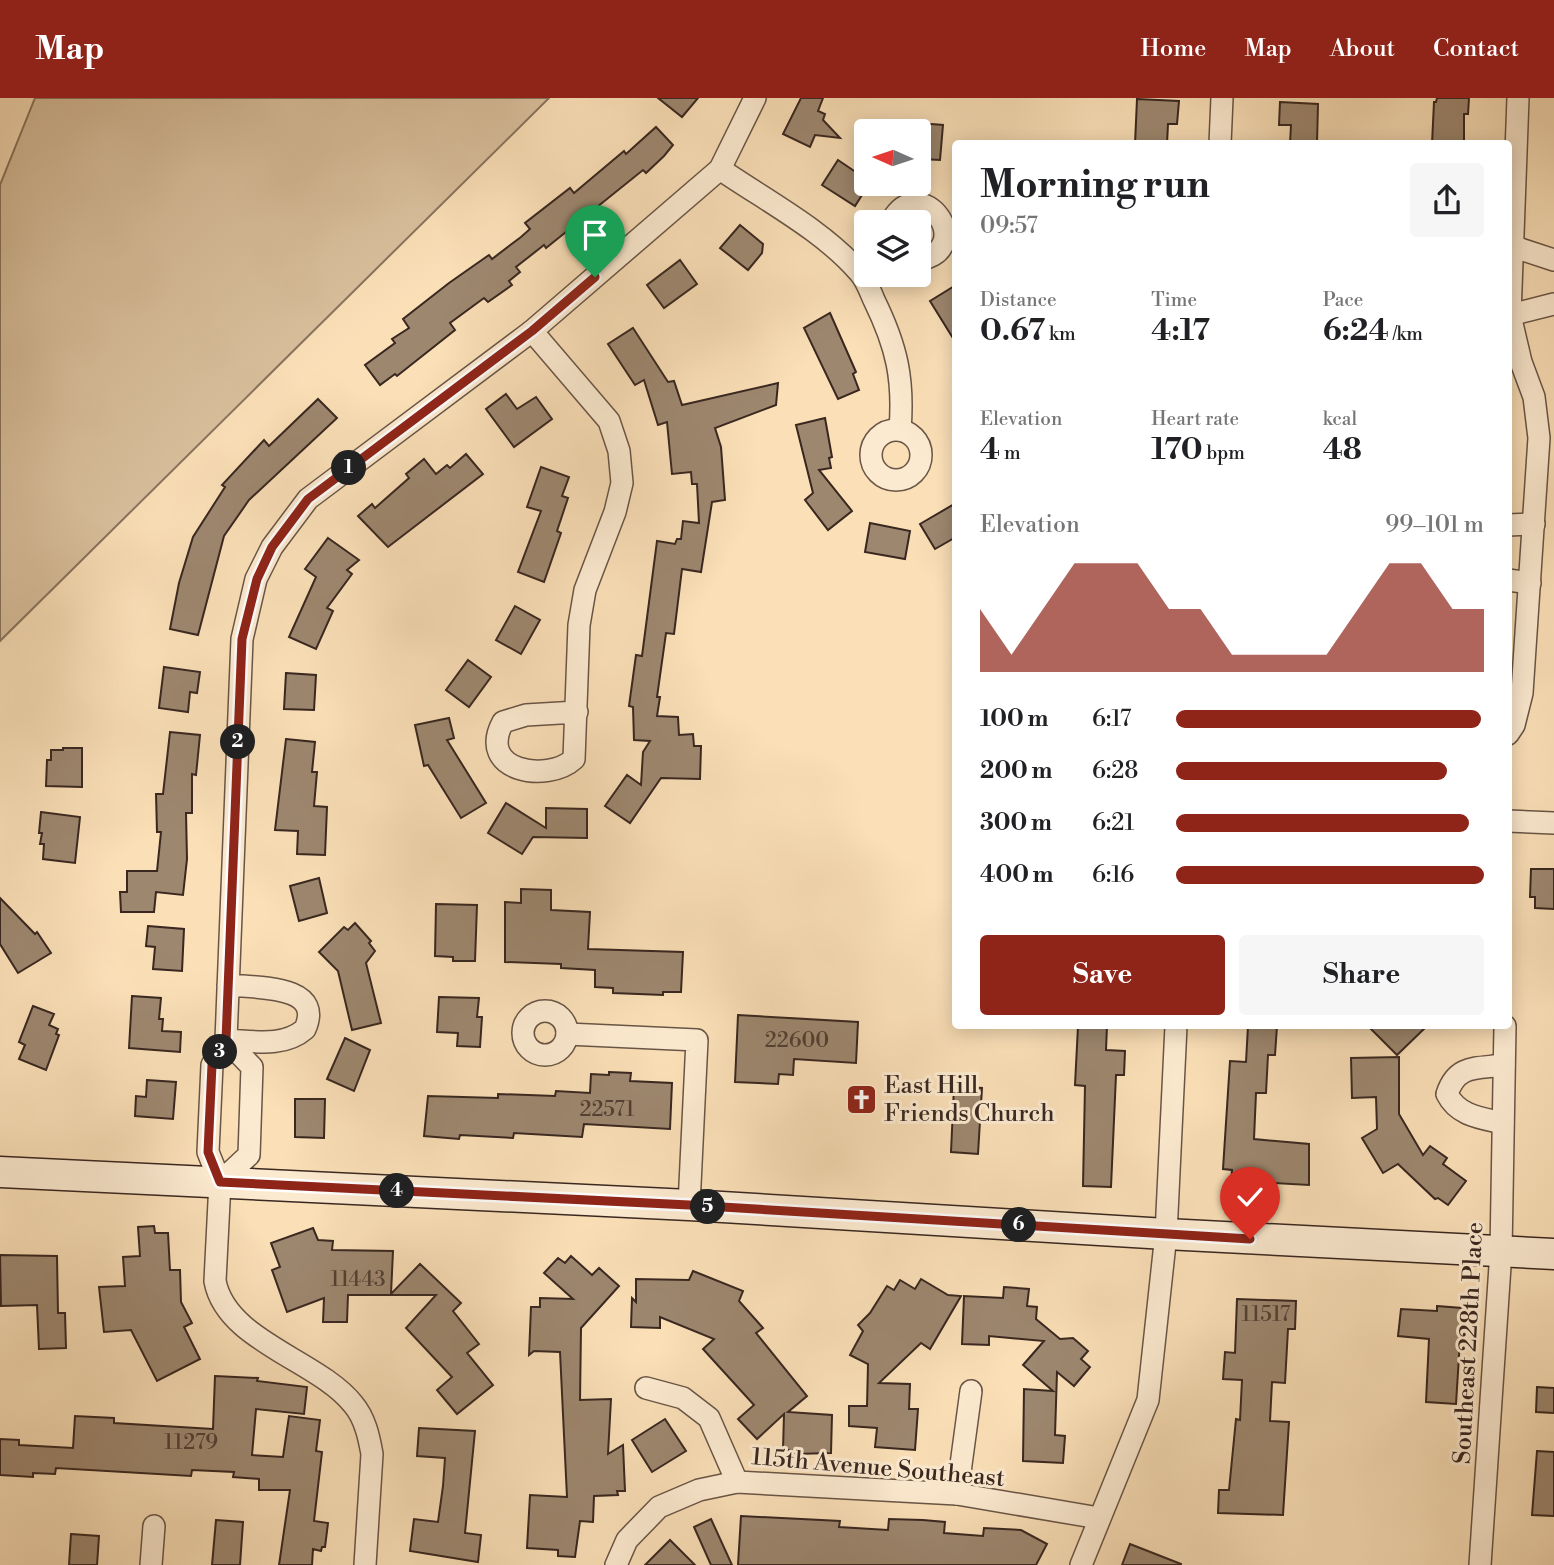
<!DOCTYPE html>
<html lang="en">
<head>
<meta charset="utf-8">
<style>
	body { margin:0; font-family:"Libre Bodoni",serif; background:#f6f6f6; color:#202124; height:100vh; display:flex; flex-direction:column; font-size:26px; white-space:nowrap }
	* { box-sizing:border-box; margin:0 }
	p { font-size:23px; color:#757577 }
	.icon { flex:none; width:38px; height:38px; fill:none; stroke:currentColor; stroke-width:2; stroke-linecap:round; stroke-linejoin:round }
	.map { position:relative; flex:1; overflow:hidden }
	.sheet { position:absolute; left:952px; top:42px; width:560px; height:889px; display:flex; flex-direction:column; background:#fff; border-radius:7px; box-shadow:0 4px 18px #0003 }
	.sheet>* { flex:none }
	.needle { width:46px; rotate:273deg }
	.fabs { position:absolute; left:854px; top:21px; display:grid; gap:14px }
	.fabs a { display:grid; place-items:center; width:77px; height:77px; border-radius:7px; background:#fff; box-shadow:0 4px 18px #0003; font-size:35px }
	.pin { position:absolute; display:grid; place-items:center; width:60px; height:60px; color:#fff; margin:-72px -30px; border-radius:50% 50% 50% 0; rotate:-45deg; box-shadow:0 0 7px #0007 }
	.pin .icon { rotate:45deg }
	.km { position:absolute; width:35px; height:35px; margin:-18px; border-radius:50%; background:#222; color:#fff; font-size:19px; line-height:35px; text-align:center }
	.round { display:grid; place-items:center; flex:none; width:74px; height:74px; border-radius:7px; background:#f6f6f6 }
	.head { display:flex; align-items:center; justify-content:space-between; height:119px; padding:0 28px }
	h1 { font-size:38px; font-weight:700; line-height:52px }
	.figures { display:grid; grid-template-columns:repeat(3,1fr); gap:10px; height:119px; padding:7px 28px }
	.figures div { display:grid; align-content:center }
	.figures b { font-size:30px; font-weight:700 }
	.figures small { font-size:19px; font-weight:400 }
	.figures p { font-size:19px }
	.chart { height:196px; padding:14px 28px }
	.chart p { display:flex; justify-content:space-between }
	.chart svg { width:100%; height:126px; margin-top:7px; fill:#8f2418; opacity:.7 }
	.primary-button { display:flex; gap:14px; margin-top:auto; padding:14px 28px }
	.primary-button a { flex:1; height:80px; border-radius:7px; background:#8f2418; color:#fff; font-size:28px; font-weight:700; line-height:80px; text-align:center }
	.primary-button a+a { background:#f6f6f6; color:#202124 }
	ul { padding:0 28px; list-style:none; font-size:23px }
	li { display:grid; grid-template-columns:112px 84px 1fr; align-items:center; height:52px }
	li i { height:18px; border-radius:9px; background:#8f2418 }
	header { display:flex; align-items:center; gap:42px; box-sizing:border-box; height:98px; padding:0 35px; background:#8f2418; color:#fff }
	header strong { font-size:33px }
	nav { display:flex; gap:38px; margin-inline-start:auto; font-size:24px }
	.map>svg:first-child { display:block }
</style>
</head>
<body>
<header>
<strong>Map</strong>
<nav><a>Home</a><a>Map</a><a>About</a><a>Contact</a></nav>
</header>
<div class="map">
<svg width="1554" height="1467" viewBox="0 0 1554 1467">
	<rect width="100%" height="100%" fill="#fadfb7"/>
	<filter id="stains"><feTurbulence type="fractalNoise" baseFrequency=".00286" numOctaves="4"/><feColorMatrix values="0 0 0 0 .2 0 0 0 0 .09 0 0 0 0 .02 0 0 0 .5 -.17"/></filter>
	<radialGradient id="worn" r=".72"><stop offset=".6" stop-color="#630" stop-opacity="0"/><stop offset="1" stop-color="#630" stop-opacity=".3"/></radialGradient>
	<!-- green -->
	<path fill="#d9c09d" stroke="#89745e" stroke-width="2" d="M 35,0 L 549,0 L 0,543 L 0,87 Z"/>
	<!-- building -->
	<g fill="#9d876f" stroke="#392720" stroke-width="2">
		<path d="M 658,0 L 698,0 L 682,19 Z"/>
		<path d="M 801,0 L 823,0 L 818,13 L 825,16 L 823,22 L 840,40 L 815,37 L 810,49 L 783,36 Z"/>
		<path d="M 1437,0 L 1469,0 L 1468,16 L 1464,16 L 1464,46 L 1432,46 L 1434,4 L 1436,4 Z"/>
		<path d="M 1137,1 L 1179,3 L 1177,26 L 1168,26 L 1167,46 L 1135,46 Z"/>
		<path d="M 1280,4 L 1318,6 L 1317,46 L 1290,46 L 1291,27 L 1279,27 Z"/>
		<path d="M 919,25 L 943,27 L 940,62 L 922,61 L 922,55 L 919,55 Z"/>
		<path d="M 656,29 L 673,47 L 664,58 L 646,75 L 643,72 L 546,150 L 544,147 L 516,169 L 520,174 L 509,183 L 512,187 L 488,204 L 484,200 L 450,225 L 455,232 L 397,278 L 395,276 L 380,287 L 365,267 L 395,245 L 392,241 L 409,230 L 403,221 L 449,185 L 489,157 L 492,161 L 521,139 L 530,131 L 525,125 L 570,90 L 574,95 L 624,53 L 626,56 Z"/>
		<path d="M 838,62 L 866,81 L 866,86 L 869,86 L 855,108 L 822,87 Z"/>
		<path d="M 740,127 L 763,146 L 762,155 L 748,172 L 720,150 Z"/>
		<path d="M 680,162 L 697,186 L 664,210 L 647,187 Z"/>
		<path d="M 956,187 L 956,245 L 930,203 Z"/>
		<path d="M 830,215 L 856,274 L 853,276 L 859,292 L 838,301 L 804,230 Z"/>
		<path d="M 633,230 L 668,284 L 674,283 L 682,307 L 778,285 L 776,307 L 715,330 L 721,349 L 725,402 L 712,404 L 701,474 L 682,471 L 674,536 L 666,535 L 657,599 L 660,599 L 657,618 L 678,619 L 679,637 L 693,636 L 694,648 L 701,648 L 700,681 L 661,680 L 630,725 L 605,708 L 627,677 L 641,687 L 643,654 L 650,643 L 634,642 L 633,609 L 629,608 L 636,557 L 642,558 L 657,443 L 675,446 L 677,441 L 681,441 L 683,423 L 699,425 L 697,386 L 692,386 L 691,374 L 672,376 L 667,324 L 658,327 L 644,282 L 635,287 L 608,246 Z"/>
		<path d="M 506,296 L 517,311 L 536,299 L 552,321 L 514,349 L 486,311 Z"/>
		<path d="M 318,301 L 337,320 L 249,402 L 224,438 L 198,537 L 170,531 L 179,485 L 193,439 L 225,389 L 222,387 L 264,342 L 269,348 Z"/>
		<path d="M 825,320 L 832,359 L 829,360 L 831,370 L 819,372 L 852,413 L 828,432 L 805,402 L 813,395 L 796,327 Z"/>
		<path d="M 466,356 L 483,376 L 388,449 L 358,418 L 372,406 L 375,410 L 409,380 L 406,376 L 424,361 L 436,376 L 447,367 L 450,370 Z"/>
		<path d="M 541,369 L 569,379 L 562,398 L 568,400 L 557,433 L 561,435 L 544,484 L 518,474 L 541,413 L 527,409 Z"/>
		<path d="M 956,405 L 956,439 L 935,451 L 920,426 Z"/>
		<path d="M 870,425 L 910,433 L 905,461 L 865,454 Z"/>
		<path d="M 328,440 L 359,462 L 347,472 L 352,476 L 327,510 L 333,513 L 316,551 L 289,539 L 316,479 L 305,471 Z"/>
		<path d="M 515,508 L 540,522 L 521,556 L 496,542 Z"/>
		<path d="M 468,562 L 491,579 L 469,609 L 446,592 Z"/>
		<path d="M 164,569 L 200,574 L 197,595 L 190,594 L 188,614 L 159,610 Z"/>
		<path d="M 286,575 L 316,577 L 314,612 L 284,611 Z"/>
		<path d="M 449,620 L 454,640 L 447,642 L 486,705 L 461,720 L 428,667 L 424,668 L 415,627 Z"/>
		<path d="M 170,634 L 200,637 L 196,677 L 192,676 L 192,715 L 186,715 L 187,761 L 183,797 L 156,794 L 154,814 L 121,814 L 120,794 L 127,794 L 127,773 L 157,773 L 161,734 L 157,734 L 156,696 L 163,696 Z"/>
		<path d="M 286,641 L 315,644 L 312,674 L 317,674 L 314,708 L 327,709 L 325,757 L 297,756 L 298,733 L 275,732 Z"/>
		<path d="M 63,650 L 82,650 L 82,689 L 46,688 L 47,662 L 51,662 L 51,652 L 63,652 Z"/>
		<path d="M 506,705 L 546,730 L 546,710 L 587,711 L 587,740 L 533,739 L 522,756 L 488,735 Z"/>
		<path d="M 41,714 L 80,719 L 75,765 L 43,761 L 44,746 L 40,746 L 42,735 L 39,735 Z"/>
		<path d="M 1531,771 L 1554,771 L 1554,811 L 1535,810 L 1535,799 L 1530,799 Z"/>
		<path d="M 319,780 L 327,815 L 299,823 L 290,788 Z"/>
		<path d="M 521,791 L 551,792 L 551,812 L 590,814 L 588,851 L 683,854 L 681,894 L 663,894 L 663,897 L 613,895 L 613,890 L 595,889 L 595,872 L 561,870 L 561,866 L 505,864 L 505,804 L 521,805 Z"/>
		<path d="M 0,800 L 35,836 L 37,834 L 51,855 L 18,875 L 0,846 Z"/>
		<path d="M 436,806 L 477,807 L 475,863 L 453,863 L 453,859 L 435,858 Z"/>
		<path d="M 355,825 L 371,843 L 369,845 L 375,853 L 366,865 L 381,925 L 352,932 L 338,873 L 319,854 L 344,829 L 348,832 Z"/>
		<path d="M 148,828 L 184,831 L 182,873 L 153,871 L 155,849 L 146,848 Z"/>
		<path d="M 132,898 L 161,900 L 159,921 L 163,921 L 162,933 L 181,934 L 180,954 L 129,950 Z"/>
		<path d="M 439,899 L 479,900 L 477,919 L 482,919 L 480,949 L 457,948 L 458,935 L 437,934 Z"/>
		<path d="M 33,908 L 54,916 L 49,927 L 58,931 L 56,936 L 59,937 L 46,972 L 19,961 L 25,947 L 19,944 Z"/>
		<path d="M 738,917 L 858,924 L 856,965 L 794,961 L 793,977 L 779,976 L 778,986 L 735,984 Z"/>
		<path d="M 1078,928 L 1107,928 L 1106,952 L 1125,953 L 1124,977 L 1116,977 L 1111,1089 L 1083,1088 L 1085,988 L 1075,987 Z"/>
		<path d="M 1248,928 L 1277,928 L 1275,957 L 1268,957 L 1266,995 L 1256,995 L 1254,1041 L 1309,1046 L 1309,1087 L 1274,1085 L 1273,1101 L 1230,1097 L 1232,1072 L 1223,1071 L 1230,963 L 1246,964 Z"/>
		<path d="M 1368,928 L 1427,928 L 1397,957 Z"/>
		<path d="M 345,940 L 370,952 L 354,993 L 327,981 Z"/>
		<path d="M 1399,959 L 1399,1016 L 1423,1057 L 1430,1048 L 1447,1060 L 1443,1066 L 1466,1083 L 1448,1107 L 1438,1100 L 1435,1101 L 1398,1066 L 1383,1075 L 1362,1040 L 1377,1031 L 1376,999 L 1352,1000 L 1351,960 Z"/>
		<path d="M 609,974 L 631,975 L 630,983 L 672,985 L 670,1031 L 584,1026 L 582,1039 L 514,1035 L 513,1040 L 460,1037 L 459,1041 L 424,1038 L 428,998 L 498,1000 L 498,996 L 555,998 L 556,993 L 590,995 L 591,976 L 609,977 Z"/>
		<path d="M 147,982 L 176,984 L 173,1021 L 135,1018 L 136,998 L 146,999 Z"/>
		<path d="M 954,988 L 982,990 L 978,1056 L 951,1054 Z"/>
		<path d="M 295,1001 L 325,1001 L 324,1040 L 295,1039 Z"/>
		<path d="M 154,1128 L 155,1135 L 168,1135 L 170,1172 L 180,1172 L 181,1204 L 192,1225 L 184,1229 L 200,1261 L 157,1283 L 131,1232 L 104,1234 L 99,1189 L 125,1188 L 123,1159 L 140,1158 L 138,1129 Z"/>
		<path d="M 313,1130 L 318,1142 L 333,1143 L 332,1152 L 393,1153 L 391,1196 L 420,1166 L 461,1205 L 453,1213 L 479,1246 L 467,1255 L 493,1287 L 457,1316 L 437,1292 L 452,1279 L 406,1230 L 436,1197 L 348,1197 L 347,1224 L 323,1224 L 324,1200 L 287,1214 L 272,1172 L 280,1169 L 271,1145 Z"/>
		<path d="M 0,1157 L 57,1158 L 58,1215 L 65,1215 L 66,1250 L 39,1251 L 37,1207 L 1,1208 Z"/>
		<path d="M 571,1158 L 592,1177 L 599,1170 L 619,1188 L 581,1230 L 580,1302 L 611,1301 L 608,1356 L 623,1347 L 625,1393 L 617,1393 L 618,1397 L 594,1398 L 593,1424 L 580,1423 L 575,1459 L 558,1458 L 558,1452 L 527,1450 L 530,1397 L 567,1399 L 560,1254 L 534,1253 L 529,1257 L 531,1209 L 540,1209 L 540,1200 L 573,1201 L 544,1175 L 558,1160 L 565,1165 Z"/>
		<path d="M 693,1173 L 743,1193 L 739,1203 L 763,1230 L 756,1235 L 807,1298 L 788,1314 L 832,1317 L 831,1355 L 794,1356 L 794,1352 L 783,1352 L 784,1316 L 757,1341 L 738,1321 L 754,1307 L 703,1251 L 714,1241 L 660,1219 L 660,1230 L 631,1229 L 632,1200 L 636,1204 L 636,1181 L 689,1182 Z"/>
		<path d="M 921,1181 L 948,1197 L 961,1198 L 930,1251 L 921,1245 L 879,1285 L 910,1286 L 909,1311 L 918,1311 L 915,1352 L 875,1349 L 877,1330 L 849,1328 L 849,1308 L 867,1308 L 868,1266 L 850,1257 L 863,1233 L 858,1227 L 870,1215 L 887,1188 L 894,1192 L 900,1182 L 915,1191 Z"/>
		<path d="M 1004,1189 L 1029,1191 L 1027,1208 L 1037,1209 L 1036,1221 L 1060,1241 L 1073,1240 L 1088,1253 L 1081,1261 L 1090,1269 L 1074,1288 L 1057,1274 L 1055,1337 L 1065,1338 L 1063,1365 L 1023,1363 L 1024,1291 L 1053,1293 L 1023,1267 L 1044,1243 L 989,1238 L 989,1247 L 962,1246 L 964,1198 L 1003,1200 Z"/>
		<path d="M 1237,1201 L 1296,1203 L 1295,1231 L 1288,1231 L 1285,1285 L 1272,1284 L 1270,1323 L 1289,1324 L 1283,1417 L 1218,1415 L 1219,1392 L 1229,1392 L 1236,1321 L 1240,1322 L 1242,1282 L 1223,1281 L 1225,1254 L 1235,1255 Z"/>
		<path d="M 1437,1208 L 1462,1210 L 1456,1306 L 1426,1304 L 1429,1241 L 1398,1238 L 1401,1211 L 1437,1213 Z"/>
		<path d="M 215,1278 L 258,1280 L 257,1283 L 307,1289 L 304,1316 L 256,1311 L 252,1357 L 283,1359 L 289,1318 L 320,1322 L 316,1353 L 322,1354 L 314,1423 L 328,1425 L 325,1449 L 322,1449 L 321,1453 L 313,1451 L 312,1467 L 279,1467 L 290,1392 L 259,1392 L 259,1381 L 233,1379 L 234,1374 L 192,1372 L 191,1378 L 56,1370 L 55,1376 L 33,1375 L 33,1379 L 0,1377 L 0,1341 L 19,1342 L 19,1347 L 73,1350 L 75,1318 L 114,1320 L 114,1325 L 213,1331 Z"/>
		<path d="M 1537,1289 L 1554,1290 L 1554,1315 L 1536,1314 Z"/>
		<path d="M 665,1321 L 686,1353 L 652,1374 L 632,1342 Z"/>
		<path d="M 419,1330 L 475,1333 L 465,1435 L 481,1437 L 478,1464 L 410,1453 L 414,1421 L 438,1424 L 443,1388 L 445,1360 L 417,1358 Z"/>
		<path d="M 1537,1353 L 1554,1354 L 1554,1418 L 1532,1417 Z"/>
		<path d="M 741,1418 L 840,1423 L 839,1429 L 888,1432 L 889,1421 L 923,1422 L 945,1424 L 944,1435 L 983,1438 L 984,1430 L 1021,1432 L 1047,1446 L 1036,1467 L 738,1467 Z"/>
		<path d="M 711,1421 L 732,1467 L 711,1467 L 694,1429 Z"/>
		<path d="M 216,1422 L 243,1424 L 240,1467 L 212,1467 Z"/>
		<path d="M 71,1436 L 99,1438 L 97,1467 L 69,1467 Z"/>
		<path d="M 670,1442 L 695,1467 L 645,1467 Z"/>
		<path d="M 1130,1446 L 1181,1466 L 1181,1467 L 1122,1467 Z"/>
	</g>
	<g fill="none" stroke-linecap="round" stroke-linejoin="round">
		<defs>
			<g id="street">
				<path d="M 1220,46 L 1222,0"/>
				<path d="M 720,71 C 765,102 824,133 859,174 C 866,181 870,193 874,202 C 897,249 904,281 900,332"/>
				<path d="M 891,124 C 920,70 979,150 919,162"/>
				<path d="M 1511,148 L 1554,162"/>
				<path d="M 1510,217 L 1554,206"/>
				<path d="M 532,233 L 609,323 L 619,353 L 622,385 L 615,414 L 585,492 L 579,527 L 574,661 C 548,685 476,674 503,624 L 526,617 L 577,614"/>
				<circle cx="896" cy="357" r="25"/>
				<path d="M 1508,427 L 1534,426"/>
				<path d="M 1508,482 L 1530,485"/>
				<path d="M 1508,636 L 1514,627 L 1522,595 L 1539,340 L 1534,299 L 1521,264 L 1510,217 L 1518,0"/>
				<path d="M 1508,723 L 1554,725"/>
				<path d="M 228,887 C 255,890 325,886 305,931 C 283,950 253,943 226,942 L 242,541 L 256,481 L 272,449 L 308,401 L 532,233 L 720,71 L 755,0"/>
				<circle cx="545" cy="935" r="22"/>
				<path d="M 567,936 L 697,942 L 689,1107"/>
				<path d="M 1503,1025 C 1481,1020 1458,1018 1447,996 C 1457,966 1476,971 1504,967"/>
				<path d="M 220,1084 L 249,1057 L 252,969 L 226,942 L 212,967 L 208,1054 L 220,1084 L 215,1183 C 226,1243 318,1262 353,1306 C 365,1320 369,1339 372,1356 L 365,1467"/>
				<path d="M 646,1290 L 683,1300 L 709,1320 L 737,1384"/>
				<path d="M 957,1396 L 971,1293"/>
				<path d="M 151,1467 L 154,1428"/>
				<path d="M 616,1467 L 627,1442 L 659,1409 L 699,1392 L 737,1384 L 957,1396 L 1099,1420"/>
				<path d="M 1081,1467 L 1148,1302 L 1166,1136 L 1176,928"/>
				<path d="M 1480,1467 L 1501,1153 L 1505,928"/>
			</g>
			<path id="secondary" d="M 0,1074 L 689,1107 L 1166,1136 L 1554,1156"/>
		</defs>
		<!-- street casing -->
		<use href="#street" stroke="#695546" stroke-width="24"/>
		<!-- secondary casing -->
		<use href="#secondary" stroke="#392720" stroke-width="33"/>
		<!-- street -->
		<use href="#street" stroke="#fcead0" stroke-width="21"/>
		<!-- secondary -->
		<use href="#secondary" stroke="#fcead0" stroke-width="30"/>
	</g>
	<g fill="none" stroke-linecap="round" stroke-linejoin="round">
		<defs>
			<path id="route" d="M 595,179 L 532,233 L 308,401 L 272,449 L 257,481 L 242,541 L 226,942 L 212,967 L 208,1054 L 220,1084 L 689,1107 L 1250,1141"/>
		</defs>
		<!-- route casing -->
		<use href="#route" stroke="#fff" stroke-width="14"/>
		<!-- route -->
		<use href="#route" stroke="#8f2418" stroke-width="9"/>
	</g>
	<!-- icons -->
	<defs>
		<symbol id="church-square" viewBox="-11 -11 22 22"><rect x="-9" y="-9" width="18" height="18" rx="4" fill="#8f2418" stroke="#fcead0"/><path d="M-1.2-6h2.4v3.5h3.3v2.4h-3.3V6h-2.4V-.1h-3.3v-2.4h3.3Z" fill="#fff"/></symbol>
	</defs>
	<g fill-rule="evenodd">
		<use href="#church-square" x="844" y="984" width="35" height="35"/>
	</g>
	<g text-anchor="middle" stroke-width="6" stroke-linejoin="round" paint-order="stroke">
		<!-- number labels -->
		<g font-size="21" fill="#523f34">
			<text x="797" y="949">22600</text>
			<text x="607" y="1018">22571</text>
			<text x="358" y="1188">11443</text>
			<text x="1266" y="1223">11517</text>
			<text x="191" y="1351">11279</text>
		</g>
		<!-- poi labels -->
		<g font-size="24" fill="#392720" stroke="#fcead0" text-anchor="start">
			<text x="884" y="995">East Hill<tspan x="884" dy="28">Friends Church</tspan></text>
		</g>
		<!-- street labels -->
		<g font-size="24" fill="#392720" stroke="#fcead0">
			<text transform="translate(1468 1245) rotate(-87)" y="8">Southeast 228th Place</text>
			<text transform="translate(878 1369) rotate(5)" y="8">115th Avenue Southeast</text>
		</g>
	</g>
	<rect width="100%" height="100%" filter="url(#stains)"/>
	<rect width="100%" height="100%" fill="url(#worn)"/>
</svg>
<div class="fabs">
<a><svg class="needle" viewBox="-14 -14 28 28"><path d="M0-13l5 13h-10z" fill="#e53935"/><path d="M0 13l5-13h-10z" fill="#757577"/></svg></a>
<a><svg class="icon" aria-label="layers" viewBox="0 0 24 24"><path d="M12 4l9 5-9 5-9-5zM3 14l9 5 9-5"/></svg></a>
</div>
<div class="pin" style="left:595px;top:179px;background:#1e9e55"><svg class="icon" aria-label="arrive" viewBox="0 0 24 24"><path d="M6 21V4h12l-3 4 3 4H6"/></svg></div>
<div class="pin" style="left:1250px;top:1141px;background:#d93025"><svg class="icon" aria-label="check" viewBox="0 0 24 24"><path d="M5 12l5 5 9-10"/></svg></div>
<b class="km" style="left:349px;top:370px">1</b>
<b class="km" style="left:238px;top:644px">2</b>
<b class="km" style="left:220px;top:954px">3</b>
<b class="km" style="left:397px;top:1093px">4</b>
<b class="km" style="left:708px;top:1109px">5</b>
<b class="km" style="left:1019px;top:1127px">6</b>
<section class="sheet">
<div class="head"><div><h1>Morning run</h1><p>09:57</p></div><a class="round"><svg class="icon" aria-label="share" viewBox="0 0 24 24"><path d="M12 15V3M7 8l5-5 5 5M5 13v7h14v-7"/></svg></a></div>
<div class="figures">
<div><p>Distance</p><b>0.67<small> km</small></b></div>
<div><p>Time</p><b>4:17</b></div>
<div><p>Pace</p><b>6:24<small> /km</small></b></div>
</div>
<div class="figures">
<div><p>Elevation</p><b>4<small> m</small></b></div>
<div><p>Heart rate</p><b>170<small> bpm</small></b></div>
<div><p>kcal</p><b>48</b></div>
</div>
<div class="chart"><p><span>Elevation</span>99–101 m</p>
<svg viewBox="0 0 160 44" preserveAspectRatio="none"><path d="M0 44V22L10 38L20 22L30 6L40 6L50 6L60 22L70 22L80 38L90 38L100 38L110 38L120 22L130 6L140 6L150 22L160 22V44z"/></svg>
</div>
<ul>
<li><b>100 m</b>6:17<i style="width:99%"></i></li>
<li><b>200 m</b>6:28<i style="width:88%"></i></li>
<li><b>300 m</b>6:21<i style="width:95%"></i></li>
<li><b>400 m</b>6:16<i style="width:100%"></i></li>
</ul>
<div class="primary-button"><a>Save</a><a>Share</a></div>
</section>
</div>
</body>
</html>
